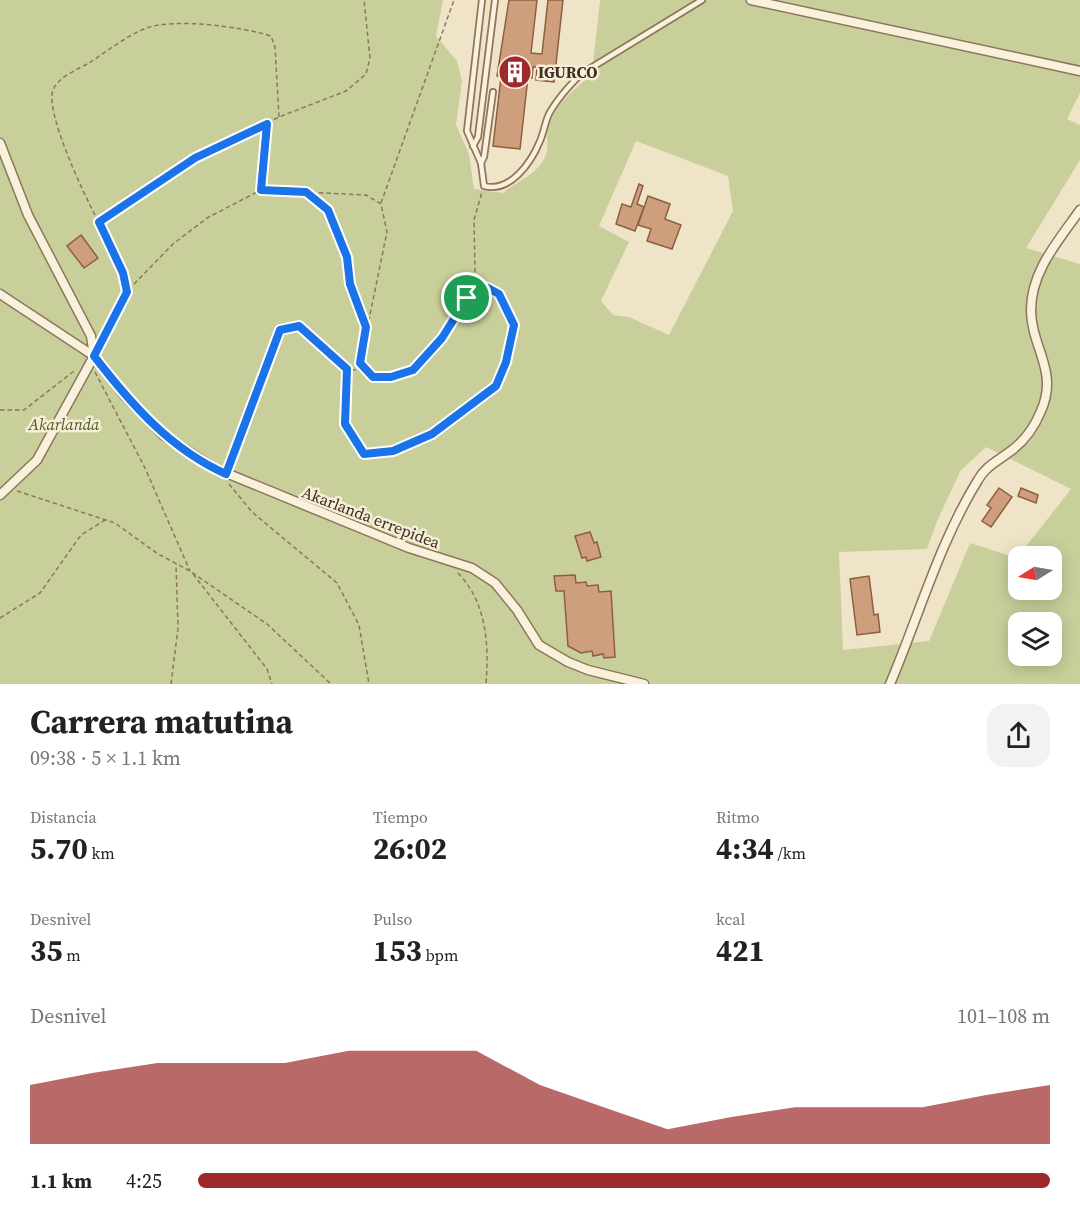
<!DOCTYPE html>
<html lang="es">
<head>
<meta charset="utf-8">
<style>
	body { margin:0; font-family:"Source Serif 4",serif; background:#f2f2f2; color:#222; height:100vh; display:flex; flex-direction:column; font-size:22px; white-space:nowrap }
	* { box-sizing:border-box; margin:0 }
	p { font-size:20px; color:#767676 }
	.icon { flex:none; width:33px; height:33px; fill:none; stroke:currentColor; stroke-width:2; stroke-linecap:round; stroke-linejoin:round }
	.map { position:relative; height:684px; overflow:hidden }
	.details { display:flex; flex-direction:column; background:#fff; flex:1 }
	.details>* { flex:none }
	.needle { width:39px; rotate:259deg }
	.buttons { position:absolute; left:1008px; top:546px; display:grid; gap:12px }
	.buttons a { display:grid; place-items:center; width:54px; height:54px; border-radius:12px; background:#fff; box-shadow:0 3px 15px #0003; font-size:30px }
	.pin { position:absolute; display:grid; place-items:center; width:51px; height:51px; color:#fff; margin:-26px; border:3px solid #fff; border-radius:50%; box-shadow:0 2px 6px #0007 }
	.round { display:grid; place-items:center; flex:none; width:63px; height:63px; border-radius:18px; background:#f2f2f2 }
	.headline { display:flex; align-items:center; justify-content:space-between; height:102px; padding:0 30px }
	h1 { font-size:33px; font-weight:700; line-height:45px }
	.stats { display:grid; grid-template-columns:repeat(3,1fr); gap:9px; height:102px; padding:6px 30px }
	.stats div { display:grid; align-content:center }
	.stats b { font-size:30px; font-weight:700 }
	.stats small { font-size:16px; font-weight:400 }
	.stats p { font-size:16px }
	.chart { height:168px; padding:12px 30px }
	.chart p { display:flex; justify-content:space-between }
	.chart svg { width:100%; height:108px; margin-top:6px; fill:#9e2a2b; opacity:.7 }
	ul { padding:0 30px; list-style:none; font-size:20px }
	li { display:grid; grid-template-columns:96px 72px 1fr; align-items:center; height:45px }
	li i { height:15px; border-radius:8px; background:#9e2a2b }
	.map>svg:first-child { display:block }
</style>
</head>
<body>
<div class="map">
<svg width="1080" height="684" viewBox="0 0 1080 684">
	<rect width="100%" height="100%" fill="#f0e4c8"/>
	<!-- green -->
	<path fill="#c9cf9b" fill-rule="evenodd" d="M 0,0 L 443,0 L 436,36 L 457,61 L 462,81 L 456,125 L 469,154 L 474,189 L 503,193 C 518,180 537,175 545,157 C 549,149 546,137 548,128 C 555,104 574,90 592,74 L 600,0 L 1080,0 L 1080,93 L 1067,119 L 1080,125 L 1080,160 L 1026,248 L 1080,264 L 1080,684 L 0,684 ZM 636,141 L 728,176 L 733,211 L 669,335 L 629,317 L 613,315 L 601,301 L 629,242 L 599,226 ZM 986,447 L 1071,489 L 1017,558 L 970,543 L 929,641 L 843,650 L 839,552 L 927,549 L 938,519 L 961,470 ZM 1018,556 L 1052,556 L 1052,590 L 1018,590 ZM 1018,622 L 1052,622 L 1052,656 L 1018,656 Z"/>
	<!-- building -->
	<g fill="#cf9f7d" stroke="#8d5f41" stroke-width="1.5">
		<path d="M 509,0 L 537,0 L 531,53 L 542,54 L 548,0 L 563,0 L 554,82 L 536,80 L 537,67 L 533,67 L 532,78 L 528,77 L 520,149 L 493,146 L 501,77 L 497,76 Z"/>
		<path d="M 639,184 L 643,186 L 637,204 L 644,207 L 635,231 L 616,224 L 622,204 L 631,207 Z"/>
		<path d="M 648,196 L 670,204 L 665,219 L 681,225 L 672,249 L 647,241 L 651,229 L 638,225 Z"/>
		<path d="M 81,235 L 98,258 L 84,268 L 67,246 Z"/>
		<path d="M 999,488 L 1012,497 L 991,527 L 982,521 L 991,508 L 987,505 Z"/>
		<path d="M 1021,488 L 1038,495 L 1036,503 L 1018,496 Z"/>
		<path d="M 590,532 L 594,543 L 597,542 L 601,557 L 587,561 L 586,557 L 582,558 L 575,536 Z"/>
		<path d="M 575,575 L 576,583 L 586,582 L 587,586 L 598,585 L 599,592 L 611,591 L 615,657 L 604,658 L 603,654 L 593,656 L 592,651 L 581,653 L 568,646 L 564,591 L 556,591 L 554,576 Z"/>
		<path d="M 869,576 L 874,615 L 878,614 L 880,632 L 857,635 L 850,579 Z"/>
	</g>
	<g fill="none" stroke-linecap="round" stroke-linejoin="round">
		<defs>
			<g id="lane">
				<path d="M 482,0 L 467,131 L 481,163 L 484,186 C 510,193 531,163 540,141 C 544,132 545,122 549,114 C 557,99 569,86 581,74 L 702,0"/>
				<path d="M 473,146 L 478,137 L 495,0"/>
				<path d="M 481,163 L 484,157 L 493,92"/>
				<path d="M 95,354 L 127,292 L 123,273 L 99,222"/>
			</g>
			<g id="street">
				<path d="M 751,0 L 1080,71"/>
				<path d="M 0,143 L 28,215 L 91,336 L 94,356 L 126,397 L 163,435 L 214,468 L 409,548 L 472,568 L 495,583 L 517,610 L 539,645 L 568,662 L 588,670 L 644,684"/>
				<path d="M 0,294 L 94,356 L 37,460 L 0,495"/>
				<path d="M 890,684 C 919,616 939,543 978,480 C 985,467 996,462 1008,453 C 1023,443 1034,428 1041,411 C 1059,371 1031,347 1031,310 C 1031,271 1059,240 1080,210"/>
			</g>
		</defs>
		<!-- lane casing -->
		<use href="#lane" stroke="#8d765c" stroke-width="8"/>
		<!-- street casing -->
		<use href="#street" stroke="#8d765c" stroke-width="11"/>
		<!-- path -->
		<g stroke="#8d765c" stroke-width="1.5" stroke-dasharray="4.5 3" stroke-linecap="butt">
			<path d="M 261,190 L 268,126"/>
			<path d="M 306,192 L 328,210 L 347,257 L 350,284 L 366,326"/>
			<path d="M 381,203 L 454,0"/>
			<path d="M 95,215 C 83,192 45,112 53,90 C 57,78 78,69 89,63 C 106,52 125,37 144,29 C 171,17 243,27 271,36 L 275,47 L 279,117"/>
			<path d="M 106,218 L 195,158 L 279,117 L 346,91 L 366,74 L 370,58 L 364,0"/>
			<path d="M 134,284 L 173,244 L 207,218 L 261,190 L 366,195 L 381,204 L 387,232 L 360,363 L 373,377 L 391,377 L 413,371 L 442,338 L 467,298 L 475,271 L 474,220 L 482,192"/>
			<path d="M 347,370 L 345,424 L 364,454 L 393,451 L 432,433 L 496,385 L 506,361 L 514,325 L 499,294 L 486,287 L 469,297"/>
			<path d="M 95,372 L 145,468 L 190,571"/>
			<path d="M 0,410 L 24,410 L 74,371"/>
			<path d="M 229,465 L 280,330 L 299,326 L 347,369 L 365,371"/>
			<path d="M 229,484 L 252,512 L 337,583 L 359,625 L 369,684"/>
			<path d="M 17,491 L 115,523 L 158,554 L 190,571 L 267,624 L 331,684"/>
			<path d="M 458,573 C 487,603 489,645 486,684"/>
			<path d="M 193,574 L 267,669 L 272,684"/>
			<path d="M 0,618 L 40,593 L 81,535 L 105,520"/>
			<path d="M 171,684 L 178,628 L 176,564"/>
		</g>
		<!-- lane -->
		<use href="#lane" stroke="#faf1dc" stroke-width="4.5"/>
		<!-- street -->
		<use href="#street" stroke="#faf1dc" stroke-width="8"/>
	</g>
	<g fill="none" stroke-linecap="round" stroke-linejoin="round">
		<defs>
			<path id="route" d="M 267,124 L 261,190 L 306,192 L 328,210 L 347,257 L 350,284 L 366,327 L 360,363 L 373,377 L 391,377 L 413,370 L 442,338 L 467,298 L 486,287 L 499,294 L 514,325 L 506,362 L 496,386 L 432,434 L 393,451 L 364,454 L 345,424 L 347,369 L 299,326 L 280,330 L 226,474 C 170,449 131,404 94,356 L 127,292 L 123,273 L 99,222 L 195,158 Z"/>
		</defs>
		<!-- route casing -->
		<use href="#route" stroke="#fff" stroke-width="12"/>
		<!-- route -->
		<use href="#route" stroke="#1a73e8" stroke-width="8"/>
	</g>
	<!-- icons -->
	<defs>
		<symbol id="building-disc" viewBox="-11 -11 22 22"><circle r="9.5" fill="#9e2a2b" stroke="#f7eed8"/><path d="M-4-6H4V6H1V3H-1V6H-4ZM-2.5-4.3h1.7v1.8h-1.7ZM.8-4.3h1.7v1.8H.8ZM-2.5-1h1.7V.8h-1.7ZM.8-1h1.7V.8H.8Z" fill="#fff"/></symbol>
	</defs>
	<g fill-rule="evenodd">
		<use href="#building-disc" x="496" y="53" width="38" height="38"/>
	</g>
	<g text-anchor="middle" stroke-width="5" stroke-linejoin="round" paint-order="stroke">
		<!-- poi labels -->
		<g font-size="16" font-weight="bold" fill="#3d2e20" stroke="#f7eed8" text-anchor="start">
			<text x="538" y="78">IGURCO</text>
		</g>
		<!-- park labels -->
		<g font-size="16" font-style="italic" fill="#4d5a26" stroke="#f7eed8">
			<text x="64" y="430">Akarlanda</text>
		</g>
		<!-- street labels -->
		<g font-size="16" fill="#3d2e20" stroke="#f7eed8">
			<text transform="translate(371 517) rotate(21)" y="6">Akarlanda errepidea</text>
		</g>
	</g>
</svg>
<div class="buttons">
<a><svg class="needle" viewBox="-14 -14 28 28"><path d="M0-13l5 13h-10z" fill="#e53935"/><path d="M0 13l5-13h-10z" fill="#767676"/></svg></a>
<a><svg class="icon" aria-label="layers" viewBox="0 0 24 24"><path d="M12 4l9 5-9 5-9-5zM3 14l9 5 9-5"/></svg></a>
</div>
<div class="pin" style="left:467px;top:298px;background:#1e9e55"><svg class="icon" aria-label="arrive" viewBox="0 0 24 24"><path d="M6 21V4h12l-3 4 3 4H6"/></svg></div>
</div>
<section class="details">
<div class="headline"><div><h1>Carrera matutina</h1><p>09:38 · 5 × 1.1 km</p></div><a class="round"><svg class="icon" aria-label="share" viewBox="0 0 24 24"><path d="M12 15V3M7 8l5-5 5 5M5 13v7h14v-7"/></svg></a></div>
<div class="stats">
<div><p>Distancia</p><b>5.70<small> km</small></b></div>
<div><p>Tiempo</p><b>26:02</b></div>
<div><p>Ritmo</p><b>4:34<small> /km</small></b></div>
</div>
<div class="stats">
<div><p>Desnivel</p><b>35<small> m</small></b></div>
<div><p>Pulso</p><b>153<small> bpm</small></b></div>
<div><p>kcal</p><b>421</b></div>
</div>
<div class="chart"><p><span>Desnivel</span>101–108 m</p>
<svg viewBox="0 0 160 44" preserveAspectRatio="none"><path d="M0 44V20L10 15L20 11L30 11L40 11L50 6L60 6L70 6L80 20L90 29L100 38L110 33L120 29L130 29L140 29L150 24L160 20V44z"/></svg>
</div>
<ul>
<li><b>1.1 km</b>4:25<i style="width:100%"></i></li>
</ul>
</section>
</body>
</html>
